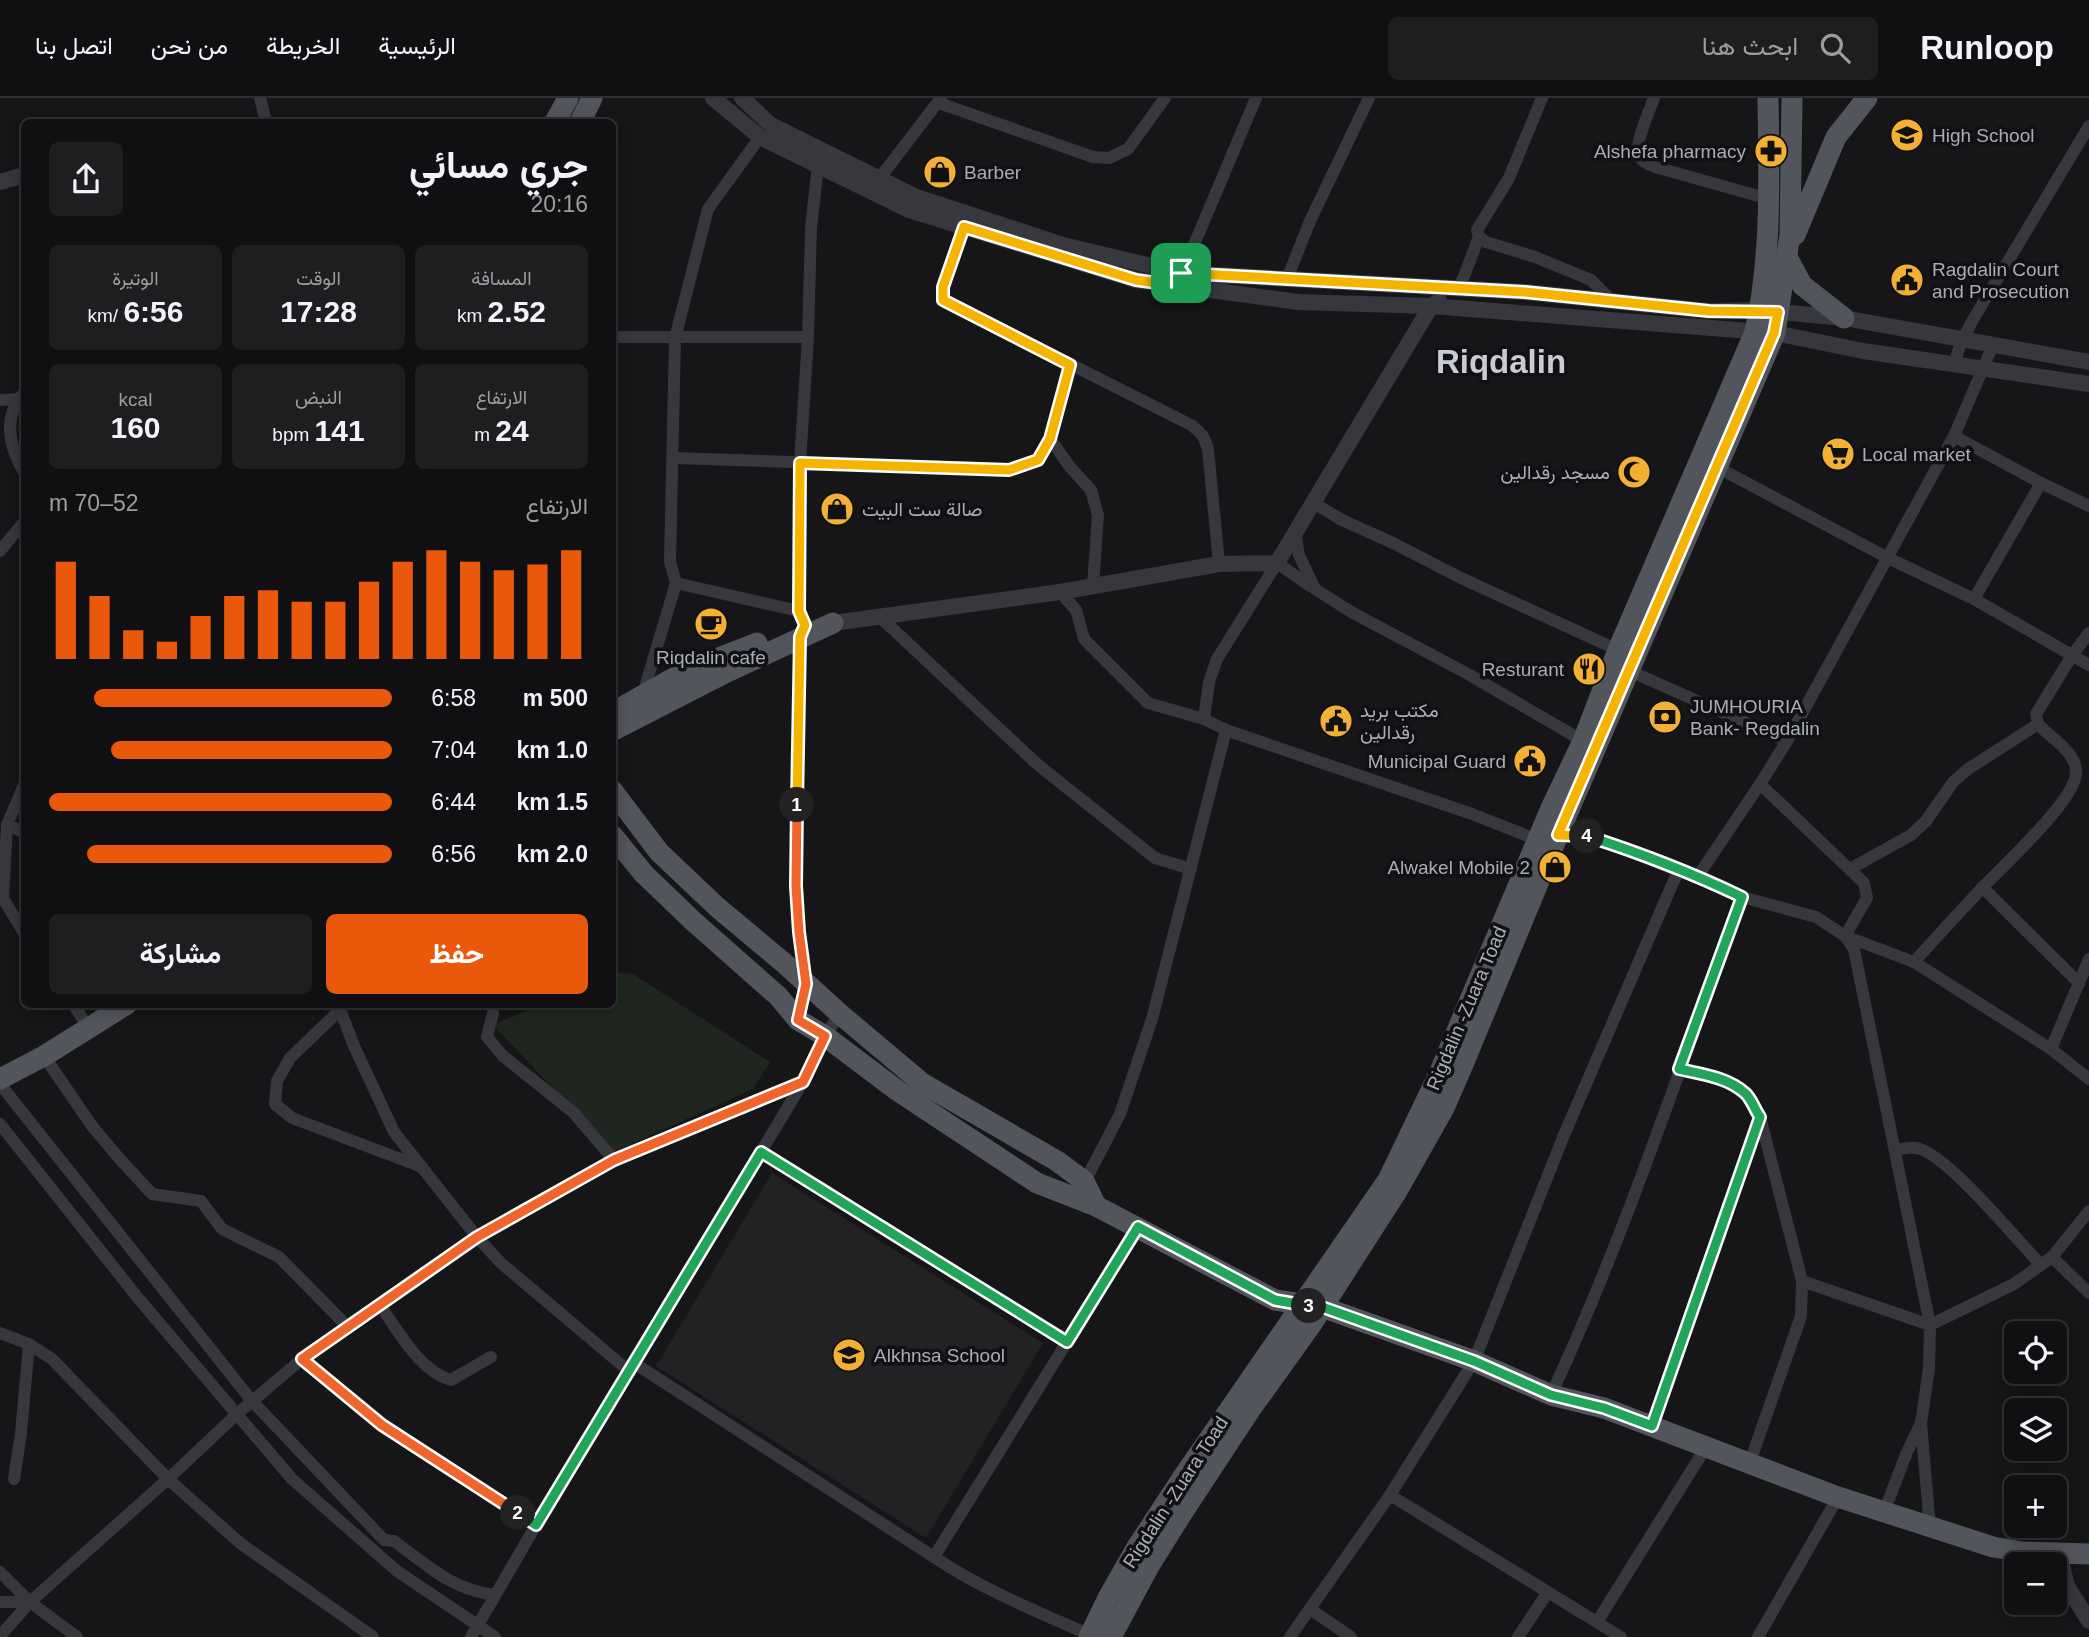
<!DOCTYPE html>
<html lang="ar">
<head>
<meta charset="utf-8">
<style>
	body { margin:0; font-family:Arial,Vazirmatn,sans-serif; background:#1e1e20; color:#f1f3f6; direction:rtl; height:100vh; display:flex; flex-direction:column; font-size:26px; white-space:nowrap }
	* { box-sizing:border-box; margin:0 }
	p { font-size:23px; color:#9c9d9f }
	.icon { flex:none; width:38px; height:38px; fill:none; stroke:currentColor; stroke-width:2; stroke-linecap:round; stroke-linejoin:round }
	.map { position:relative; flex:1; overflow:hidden; direction:ltr }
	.sheet { position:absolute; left:21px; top:21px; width:595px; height:889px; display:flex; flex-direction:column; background:#101012; border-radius:10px; box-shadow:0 4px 18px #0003,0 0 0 2px #303032; direction:rtl }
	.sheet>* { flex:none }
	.tools { position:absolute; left:2004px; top:1223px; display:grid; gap:14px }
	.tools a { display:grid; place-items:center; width:63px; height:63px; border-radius:10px; background:#101012; box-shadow:0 4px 18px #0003,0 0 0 2px #303032; font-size:35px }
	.pin { position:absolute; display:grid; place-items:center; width:60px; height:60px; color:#fff; margin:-30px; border-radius:14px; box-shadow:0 4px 10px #0006 }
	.km { position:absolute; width:35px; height:35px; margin:-18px; border-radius:50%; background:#222; color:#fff; font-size:19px; line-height:35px; text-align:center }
	.round { display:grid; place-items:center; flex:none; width:74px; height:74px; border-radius:10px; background:#1e1e20 }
	.overview { display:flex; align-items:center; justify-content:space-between; height:119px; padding:0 28px }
	h1 { font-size:38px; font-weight:700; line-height:52px }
	.figures { display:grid; grid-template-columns:repeat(3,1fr); gap:10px; height:119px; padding:7px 28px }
	.figures div { display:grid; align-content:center; border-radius:10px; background:#1e1e20; text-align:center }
	.figures b { font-size:30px; font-weight:700 }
	.figures small { font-size:19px; font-weight:400 }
	.figures p { font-size:19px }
	.chart { height:196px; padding:14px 28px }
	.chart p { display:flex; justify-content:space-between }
	.chart svg { width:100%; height:126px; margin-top:7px; stroke:#ea580c; stroke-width:6 }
	.primary-button { display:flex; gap:14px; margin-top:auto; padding:14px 28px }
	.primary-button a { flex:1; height:80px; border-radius:10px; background:#ea580c; color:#fff; font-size:28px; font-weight:700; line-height:80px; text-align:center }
	.primary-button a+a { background:#1e1e20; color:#f1f3f6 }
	ul { padding:0 28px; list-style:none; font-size:23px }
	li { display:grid; grid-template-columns:112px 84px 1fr; align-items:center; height:52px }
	li i { height:18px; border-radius:9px; background:#ea580c }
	header { display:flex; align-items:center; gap:42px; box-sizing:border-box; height:98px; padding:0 35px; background:#101012; border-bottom:2px solid #303032 }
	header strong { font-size:33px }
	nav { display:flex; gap:38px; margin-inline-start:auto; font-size:24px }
	.search { width:490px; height:63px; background:#1e1e20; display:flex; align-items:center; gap:18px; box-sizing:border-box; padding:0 24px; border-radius:10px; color:#9c9d9f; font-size:26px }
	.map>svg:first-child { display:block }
</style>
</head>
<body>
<header>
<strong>Runloop</strong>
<div class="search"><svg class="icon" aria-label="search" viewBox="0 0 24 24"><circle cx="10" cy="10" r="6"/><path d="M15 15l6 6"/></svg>ابحث هنا</div>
<nav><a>الرئيسية</a><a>الخريطة</a><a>من نحن</a><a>اتصل بنا</a></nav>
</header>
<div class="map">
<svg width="2089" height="1539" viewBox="0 0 2089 1539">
	<rect width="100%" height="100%" fill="#161618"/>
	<!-- built -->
	<path fill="#222225" d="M 772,1075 L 1043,1245 L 926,1440 L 656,1268 Z"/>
	<!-- green -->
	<path fill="#1e261f" d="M 613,874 L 633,876 L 770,964 L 753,991 L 614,1054 L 493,927 L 539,907 L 612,906 Z"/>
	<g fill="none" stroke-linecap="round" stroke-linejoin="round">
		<!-- minor -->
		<g stroke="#37383d" stroke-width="12">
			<path d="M 260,0 L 266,24"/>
			<path d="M 1542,0 L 1509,80 L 1477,132 L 1479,139 L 1486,144 L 1535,159 L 1591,182 L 1612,203"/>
			<path d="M 1654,0 C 1649,13 1636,43 1638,55 C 1640,63 1648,66 1655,69 L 1769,101"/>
			<path d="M 939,5 L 1093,59 L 1109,60 L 1128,51 L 1165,0"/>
			<path d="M 879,81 L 941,0"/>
			<path d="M 964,129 L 943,189 L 943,202 L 1193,328 L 1203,338 L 1208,351 L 1219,466"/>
			<path d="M 1180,180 L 1256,0"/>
			<path d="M 1287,181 L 1310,123 L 1369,0"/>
			<path d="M 1459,191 L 1479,139"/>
			<path d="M 612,239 L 808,239"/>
			<path d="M 1954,265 L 1962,242 L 1974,220 L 2089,28"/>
			<path d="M 24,295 C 2,319 9,348 24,374"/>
			<path d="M 0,302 L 19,301"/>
			<path d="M 1954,338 L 2041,385 L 2089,408"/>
			<path d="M 1050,341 L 1070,369 L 1091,392 L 1098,417 L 1093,488"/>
			<path d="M 673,360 L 1009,371 L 1038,362 L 1050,341 L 1070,267"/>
			<path d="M 1713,367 L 1888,460 L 1974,501 L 2089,567"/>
			<path d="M 1312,404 L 1342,422 L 1393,445 L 1461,480 L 1618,552"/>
			<path d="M 1295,435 L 1299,457 L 1315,491 L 1353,515 L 1468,576 L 1583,643"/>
			<path d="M 0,453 L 24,424"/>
			<path d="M 676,485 L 799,513"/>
			<path d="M 1060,494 L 1076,512 L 1084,541 L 1148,605 L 1204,621"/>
			<path d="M 1974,501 L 2041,385"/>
			<path d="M 880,519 L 1037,666 L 1155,760 L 1191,771"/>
			<path d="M 1630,573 L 1787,643 L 1954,338 L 1993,247"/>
			<path d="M 643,596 L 676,485 L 670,464 L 675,240 L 708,111 L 760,39"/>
			<path d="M 1226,632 L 1204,621 L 1209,584 L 1217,561 L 1277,465 L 1310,488"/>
			<path d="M 1787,643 L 1760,686 L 1864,785 L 1867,800 L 1845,838 L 1914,864 L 2051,951 L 2089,981"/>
			<path d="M 24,687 L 7,727 L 3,800 L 24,835"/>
			<path d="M 7,727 L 24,734"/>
			<path d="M 1850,771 L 1911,737 L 1926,723 L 1953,684 L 1968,671 L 2038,626"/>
			<path d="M 1698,778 L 1760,686"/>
			<path d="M 1982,789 L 2079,885"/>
			<path d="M 1914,864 C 1937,839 1960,813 1984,788 C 2004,767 2074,703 2076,676 C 2078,654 2050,640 2038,626 L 2036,616 L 2073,556 L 2089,535"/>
			<path d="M 73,906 L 88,929"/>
			<path d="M 338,906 L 354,948 L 394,1034 L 477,1139 L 501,1165 L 630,1274"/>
			<path d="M 340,912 L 290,960 L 277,983 L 275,1006 L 292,1020 L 422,1069"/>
			<path d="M 493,915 L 487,939 L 503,958 L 573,1014 L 614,1062"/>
			<path d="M 798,922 L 806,886 L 799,834 L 796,788 L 800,539 L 805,527 L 799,513 L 800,365 L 808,239 L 811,130 L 818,67"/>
			<path d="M 2051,951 L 2089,861"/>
			<path d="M 44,958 L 92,1028 L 118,1059 L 152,1096 L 201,1103 L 222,1131 L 279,1159 L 347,1228"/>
			<path d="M 1680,971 C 1701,976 1727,979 1745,995 C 1751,1001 1755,1012 1760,1019 L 1802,1183 L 1801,1218 L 1750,1364"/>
			<path d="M 0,986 L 252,1303 L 384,1442 L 394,1443 C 430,1469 449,1490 494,1497"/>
			<path d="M 0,1026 L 138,1200 L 292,1381 L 397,1473 L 495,1539"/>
			<path d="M 1895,1052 C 1902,1051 1910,1049 1917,1050 C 1948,1057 2016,1141 2041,1167"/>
			<path d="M 761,1054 L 1067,1244"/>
			<path d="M 1083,1087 L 1120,1016 L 1152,921 L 1226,632 L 1472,716 L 1538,742 L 1558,737 L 1585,738 L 1608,744 L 1678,773 L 1698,778 L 1742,799 L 1816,819 L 1845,838 L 1854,851 L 1930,1227 L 1929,1270 L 1921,1325 L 1930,1429"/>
			<path d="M 2052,1159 L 2089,1195"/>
			<path d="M 1802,1183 L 1930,1227 L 2014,1186 L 2052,1159 L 2089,1113"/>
			<path d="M 379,1206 C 399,1233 418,1272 451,1282 L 491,1259"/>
			<path d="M 0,1235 L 29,1246 L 52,1261 L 168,1381 L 240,1445 L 373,1539"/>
			<path d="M 302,1261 L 382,1327 L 536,1427"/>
			<path d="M 634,1265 L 934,1459 L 1138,1129"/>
			<path d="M 1551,1297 C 1626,1136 1681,966 1742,799"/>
			<path d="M 1652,1328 L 1760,1019"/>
			<path d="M 14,1381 L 21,1335 L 29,1246"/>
			<path d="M 1390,1397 L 1621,1539"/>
			<path d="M 1884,1414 L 1907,1354 L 1921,1325"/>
			<path d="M 934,1459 C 983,1492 1036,1513 1090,1537"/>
			<path d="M 0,1474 L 30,1504"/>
			<path d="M 0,1504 L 30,1504 L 77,1539"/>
			<path d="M 1310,1511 L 1351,1539"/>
			<path d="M 1597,1524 L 1706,1349"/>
			<path d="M 0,1538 L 30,1504 L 168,1381 L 237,1316 L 302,1261 L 347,1228 L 477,1139 L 614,1062 L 803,984"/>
			<path d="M 471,1539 L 536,1427 L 803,984 L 825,938 L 840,916"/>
			<path d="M 1290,1539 L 1390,1397 L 1474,1263 L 1564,1037 L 1678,773"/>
			<path d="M 1518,1539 L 1548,1494"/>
			<path d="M 1758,1539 L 1838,1399"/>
		</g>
		<!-- tertiary -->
		<g stroke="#37383d" stroke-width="16">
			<path d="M 713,0 L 760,39 L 909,112 L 1136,182 L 1298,204 L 1431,208 L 1775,235 L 1863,253 L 2089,286"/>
			<path d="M 742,0 L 771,27 L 914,98 L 1063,147 L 1181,175 L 1525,194 L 1709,213 L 1760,212 L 1844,220 L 2089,264"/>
			<path d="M 0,84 L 24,77"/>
			<path d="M 833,525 L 1060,494 L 1219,466 L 1277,465 L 1431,208 L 1439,203"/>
			<path d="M 2059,1456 L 2067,1488 L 2089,1523"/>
		</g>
		<!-- primary -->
		<g stroke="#53555c" stroke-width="21">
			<path d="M 555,24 L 568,0"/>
			<path d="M 580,24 L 592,0"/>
			<path d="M 1795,137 L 1836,39 L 1867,0"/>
			<path d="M 1788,161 L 1802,187 L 1844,220"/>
			<path d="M 612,615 L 688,572 L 757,545"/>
			<path d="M 612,633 L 727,574 L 833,525"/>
			<path d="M 612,692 L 659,754 L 717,809 L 784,865 L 840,916 L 922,985 L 1057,1063 L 1084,1083 L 1096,1108"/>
			<path d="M 612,737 L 644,776 L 693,823 L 778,898 L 798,922 L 825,938 L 898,993 L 1037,1085 L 1096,1108 L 1275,1202 L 1322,1209 L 1474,1263 L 1551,1297 L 1604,1310 L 1838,1399 L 1993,1449 L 2022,1454 L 2089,1456"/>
			<path d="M 0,981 L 44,958 L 127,906"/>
			<path d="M 1089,1539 L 1108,1500 L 1137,1449 L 1183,1379 L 1388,1082 L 1438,978 L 1551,710 L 1583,643 L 1618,552 L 1755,234 C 1772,158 1769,78 1768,0"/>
			<path d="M 1111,1539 L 1149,1468 L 1181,1417 L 1250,1312 L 1311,1227 L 1397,1093 L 1444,1010 L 1464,964 L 1558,737 L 1775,235 L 1790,137 L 1792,0"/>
		</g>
	</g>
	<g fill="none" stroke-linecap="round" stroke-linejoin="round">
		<defs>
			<path id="split-1" d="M 797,707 L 800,539 L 805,527 L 799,513 L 800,365 L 1009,372 L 1038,362 L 1050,341 L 1070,267 L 943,202 L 943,189 L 964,129 L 1136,182 L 1179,188 L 1181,175"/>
			<path id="split-2" d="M 518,1415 L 382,1327 L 302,1261 L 477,1139 L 614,1062 L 803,984 L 825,938 L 798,922 L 806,886 L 799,834 L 796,788 L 797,707"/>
			<path id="split-3" d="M 518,1415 L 536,1427 L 761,1054 L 1067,1244 L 1138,1129 L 1275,1202 L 1309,1208"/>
			<path id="split-4" d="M 1309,1208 L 1322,1209 L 1474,1263 L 1551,1297 L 1604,1310 L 1652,1328 L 1760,1019 C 1755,1012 1751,1000 1745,995 C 1727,979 1701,976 1679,971 L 1742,799 C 1692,775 1640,755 1587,738"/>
			<path id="split-5" d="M 1181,175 L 1525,194 L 1709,213 L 1778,214 L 1774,235 L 1558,737 L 1587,738"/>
		</defs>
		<!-- split-1 casing -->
		<use href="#split-1" stroke="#fff" stroke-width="14"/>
		<!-- split-2 casing -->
		<use href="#split-2" stroke="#fff" stroke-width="14"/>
		<!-- split-3 casing -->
		<use href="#split-3" stroke="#fff" stroke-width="14"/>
		<!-- split-4 casing -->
		<use href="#split-4" stroke="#fff" stroke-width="14"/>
		<!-- split-5 casing -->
		<use href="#split-5" stroke="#fff" stroke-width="14"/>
		<!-- split-1 -->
		<use href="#split-1" stroke="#f5b400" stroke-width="9"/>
		<!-- split-2 -->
		<use href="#split-2" stroke="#f0652b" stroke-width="9"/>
		<!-- split-3 -->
		<use href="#split-3" stroke="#22a559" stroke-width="9"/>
		<!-- split-4 -->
		<use href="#split-4" stroke="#22a559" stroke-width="9"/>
		<!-- split-5 -->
		<use href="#split-5" stroke="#f5b400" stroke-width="9"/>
	</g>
	<!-- icons -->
	<defs>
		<symbol id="school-disc" viewBox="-11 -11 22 22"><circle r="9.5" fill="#f2b134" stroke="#111113"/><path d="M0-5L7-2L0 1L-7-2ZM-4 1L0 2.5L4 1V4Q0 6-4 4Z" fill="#111"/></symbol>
		<symbol id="pharmacy-disc" viewBox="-11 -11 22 22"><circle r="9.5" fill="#f2b134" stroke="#111113"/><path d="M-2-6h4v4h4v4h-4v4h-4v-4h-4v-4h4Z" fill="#111"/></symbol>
		<symbol id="shop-disc" viewBox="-11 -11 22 22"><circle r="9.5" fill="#f2b134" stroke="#111113"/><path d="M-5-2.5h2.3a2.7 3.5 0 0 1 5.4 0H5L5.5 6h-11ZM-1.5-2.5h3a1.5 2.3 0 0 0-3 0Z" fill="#111"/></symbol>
		<symbol id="civic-disc" viewBox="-11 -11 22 22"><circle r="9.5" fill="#f2b134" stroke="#111113"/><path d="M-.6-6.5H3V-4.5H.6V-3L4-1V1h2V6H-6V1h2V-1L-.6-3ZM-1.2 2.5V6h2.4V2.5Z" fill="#111"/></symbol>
		<symbol id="supermarket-disc" viewBox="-11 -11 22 22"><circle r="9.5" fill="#f2b134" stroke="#111113"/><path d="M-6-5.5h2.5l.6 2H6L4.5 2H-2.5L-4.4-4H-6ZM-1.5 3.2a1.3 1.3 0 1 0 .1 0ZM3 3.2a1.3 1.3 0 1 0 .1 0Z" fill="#111"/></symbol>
		<symbol id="mosque-disc" viewBox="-11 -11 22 22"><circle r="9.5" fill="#f2b134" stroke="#111113"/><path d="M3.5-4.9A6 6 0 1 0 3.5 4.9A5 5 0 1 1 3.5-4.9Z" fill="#111"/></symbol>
		<symbol id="cafe-disc" viewBox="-11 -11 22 22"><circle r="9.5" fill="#f2b134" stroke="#111113"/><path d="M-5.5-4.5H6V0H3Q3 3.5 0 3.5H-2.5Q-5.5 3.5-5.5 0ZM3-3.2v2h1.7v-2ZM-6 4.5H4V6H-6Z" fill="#111"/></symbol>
		<symbol id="restaurant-disc" viewBox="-11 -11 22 22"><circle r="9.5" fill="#f2b134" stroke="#111113"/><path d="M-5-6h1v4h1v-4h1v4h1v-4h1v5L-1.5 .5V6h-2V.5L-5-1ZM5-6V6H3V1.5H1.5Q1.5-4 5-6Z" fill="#111"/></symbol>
		<symbol id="bank-disc" viewBox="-11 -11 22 22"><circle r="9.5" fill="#f2b134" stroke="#111113"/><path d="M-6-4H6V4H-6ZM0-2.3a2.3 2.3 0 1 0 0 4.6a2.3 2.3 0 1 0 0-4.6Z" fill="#111"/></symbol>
	</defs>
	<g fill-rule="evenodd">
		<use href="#school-disc" x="1888" y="18" width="38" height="38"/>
		<use href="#pharmacy-disc" x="1752" y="34" width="38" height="38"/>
		<use href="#shop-disc" x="921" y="55" width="38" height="38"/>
		<use href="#civic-disc" x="1888" y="163" width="38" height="38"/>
		<use href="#supermarket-disc" x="1819" y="337" width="38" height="38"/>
		<use href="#mosque-disc" x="1615" y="355" width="38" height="38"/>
		<use href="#shop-disc" x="818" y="392" width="38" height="38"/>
		<use href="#cafe-disc" x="692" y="507" width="38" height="38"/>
		<use href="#restaurant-disc" x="1570" y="552" width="38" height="38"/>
		<use href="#bank-disc" x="1646" y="600" width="38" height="38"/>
		<use href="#civic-disc" x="1317" y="604" width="38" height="38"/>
		<use href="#civic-disc" x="1511" y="644" width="38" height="38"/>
		<use href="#shop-disc" x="1536" y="750" width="38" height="38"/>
		<use href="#school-disc" x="830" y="1238" width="38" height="38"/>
	</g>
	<g text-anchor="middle" stroke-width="7" stroke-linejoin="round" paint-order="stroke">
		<!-- poi labels -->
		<g font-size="19" fill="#a8adb8" stroke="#111113" text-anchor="start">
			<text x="1932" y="44">High School</text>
			<text x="1746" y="60" text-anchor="end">Alshefa pharmacy</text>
			<text x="964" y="81">Barber</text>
			<text x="1932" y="178">Ragdalin Court<tspan x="1932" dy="22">and Prosecution</tspan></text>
			<text x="1862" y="363">Local market</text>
			<text x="1610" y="381" text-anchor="end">مسجد رقدالين</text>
			<text x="862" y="418">صالة ست البيت</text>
			<text x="711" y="566" text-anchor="middle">Riqdalin cafe</text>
			<text x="1564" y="578" text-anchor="end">Resturant</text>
			<text x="1690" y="615">JUMHOURIA<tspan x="1690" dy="22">Bank- Regdalin</tspan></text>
			<text x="1360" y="619">مكتب بريد<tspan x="1360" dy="22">رقدالين</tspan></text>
			<text x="1506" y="670" text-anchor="end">Municipal Guard</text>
			<text x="1530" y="776" text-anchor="end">Alwakel Mobile 2</text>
			<text x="874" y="1264">Alkhnsa School</text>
		</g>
		<!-- street labels -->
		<g font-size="19" fill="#a8adb8" stroke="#111113">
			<text transform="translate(1466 910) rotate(-67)" y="7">Rigdalin -Zuara Toad</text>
			<text transform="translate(1175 1394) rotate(-57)" y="7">Rigdalin -Zuara Toad</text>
		</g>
		<!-- town labels -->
		<g font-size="33" font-weight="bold" fill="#c9ccd4" stroke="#111113">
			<text x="1501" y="275">Riqdalin</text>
		</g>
	</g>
</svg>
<div class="tools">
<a><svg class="icon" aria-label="locate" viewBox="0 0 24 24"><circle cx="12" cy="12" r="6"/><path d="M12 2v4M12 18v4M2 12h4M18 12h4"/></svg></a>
<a><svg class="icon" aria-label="layers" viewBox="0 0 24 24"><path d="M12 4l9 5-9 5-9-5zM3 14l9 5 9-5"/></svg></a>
<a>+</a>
<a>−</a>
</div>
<div class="pin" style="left:1181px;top:175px;background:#1e9e55"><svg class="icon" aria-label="arrive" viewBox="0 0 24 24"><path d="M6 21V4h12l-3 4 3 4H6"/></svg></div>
<b class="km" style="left:797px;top:707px">1</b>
<b class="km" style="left:518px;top:1415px">2</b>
<b class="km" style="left:1309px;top:1208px">3</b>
<b class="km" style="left:1587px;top:738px">4</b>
<section class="sheet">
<div class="overview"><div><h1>جري مسائي</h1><p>20:16</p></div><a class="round"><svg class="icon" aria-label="share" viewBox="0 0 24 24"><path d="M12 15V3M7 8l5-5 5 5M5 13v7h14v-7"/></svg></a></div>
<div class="figures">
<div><p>المسافة</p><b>2.52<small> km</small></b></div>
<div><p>الوقت</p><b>17:28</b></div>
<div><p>الوتيرة</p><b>6:56<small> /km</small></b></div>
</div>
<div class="figures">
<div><p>الارتفاع</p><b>24<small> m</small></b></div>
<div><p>النبض</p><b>141<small> bpm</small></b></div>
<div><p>kcal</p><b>160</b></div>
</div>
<div class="chart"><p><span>الارتفاع</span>52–70 m</p>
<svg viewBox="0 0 160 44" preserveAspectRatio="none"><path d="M5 44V10M15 44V22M25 44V34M35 44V38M45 44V29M55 44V22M65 44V20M75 44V24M85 44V24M95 44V17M105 44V10M115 44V6M125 44V10M135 44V13M145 44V11M155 44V6"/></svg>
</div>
<ul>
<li><b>500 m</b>6:58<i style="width:87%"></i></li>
<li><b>1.0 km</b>7:04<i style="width:82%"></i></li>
<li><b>1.5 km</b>6:44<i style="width:100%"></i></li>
<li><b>2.0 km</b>6:56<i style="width:89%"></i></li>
</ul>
<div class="primary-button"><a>حفظ</a><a>مشاركة</a></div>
</section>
</div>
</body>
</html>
